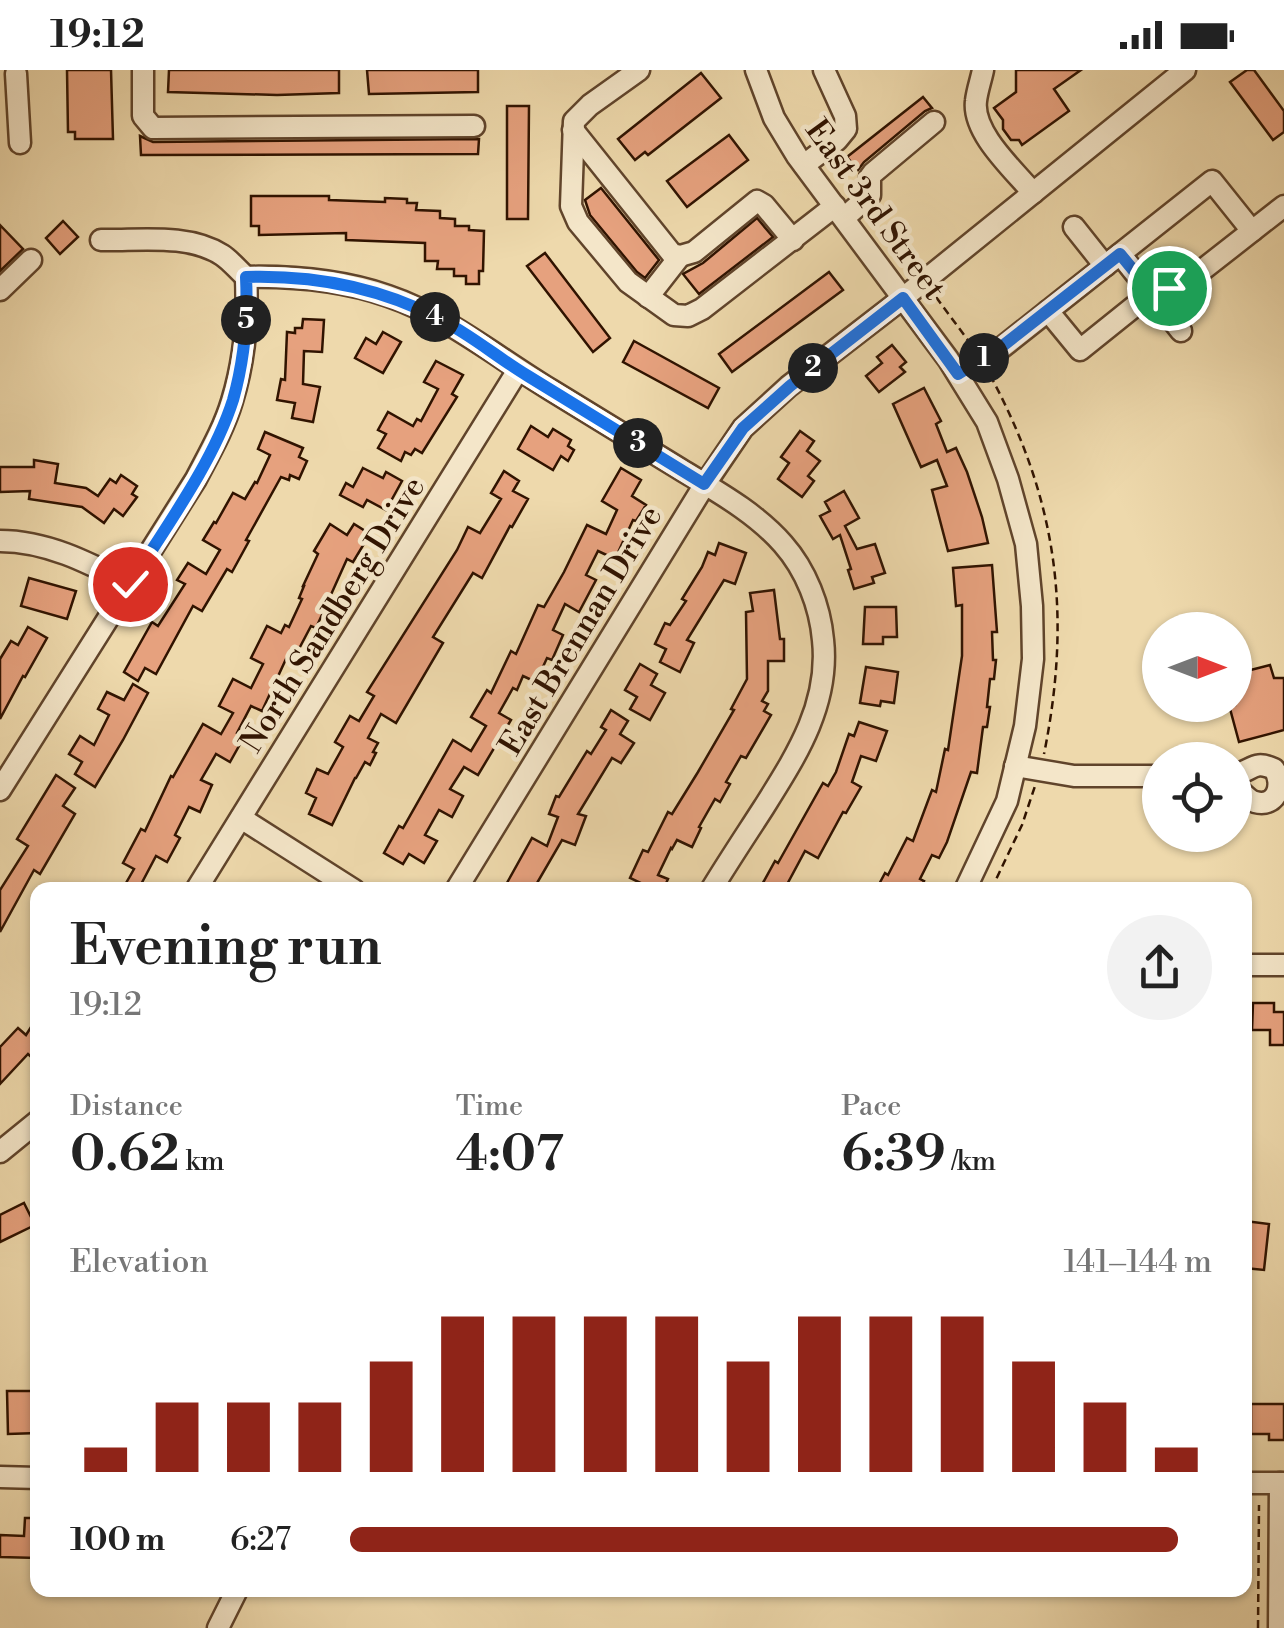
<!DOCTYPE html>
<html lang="en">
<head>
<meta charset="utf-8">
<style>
	body { margin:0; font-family:"Libre Bodoni",serif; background:#f2f2f2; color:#222; height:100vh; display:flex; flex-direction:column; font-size:38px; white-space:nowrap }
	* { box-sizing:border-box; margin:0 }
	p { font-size:32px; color:#767676 }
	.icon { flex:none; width:55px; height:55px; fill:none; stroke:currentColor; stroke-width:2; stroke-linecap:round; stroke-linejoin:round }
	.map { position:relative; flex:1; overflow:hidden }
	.sheet { position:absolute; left:30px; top:812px; width:1222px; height:715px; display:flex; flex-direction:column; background:#fff; border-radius:20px; box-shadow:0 2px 8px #0004 }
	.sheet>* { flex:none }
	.needle { width:65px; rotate:90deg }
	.buttons { position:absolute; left:1142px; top:542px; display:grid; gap:20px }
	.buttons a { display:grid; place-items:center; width:110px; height:110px; border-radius:50%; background:#fff; box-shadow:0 2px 8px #0004; font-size:50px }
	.pin { position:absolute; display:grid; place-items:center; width:85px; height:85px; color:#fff; margin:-42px; border:5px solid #fff; border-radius:50%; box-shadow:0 2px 10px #0007 }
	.km { position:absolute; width:50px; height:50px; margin:-25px; border-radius:50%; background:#222; color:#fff; font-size:28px; line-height:50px; text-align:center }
	.round { display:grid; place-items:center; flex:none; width:105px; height:105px; border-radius:52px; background:#f2f2f2 }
	.head { display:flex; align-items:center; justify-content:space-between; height:170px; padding:0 40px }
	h1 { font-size:55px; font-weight:600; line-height:75px }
	.stats { display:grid; grid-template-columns:repeat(3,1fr); gap:15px; height:170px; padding:10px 40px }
	.stats div { display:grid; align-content:center }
	.stats b { font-size:50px; font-weight:600 }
	.stats small { font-size:28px; font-weight:400 }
	.stats p { font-size:28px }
	.chart { height:280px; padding:20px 40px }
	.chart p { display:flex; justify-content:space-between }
	.chart svg { width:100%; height:180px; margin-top:10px; stroke:#8f2418; stroke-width:6 }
	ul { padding:0 40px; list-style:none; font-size:32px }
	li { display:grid; grid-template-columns:160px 120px 1fr; align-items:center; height:75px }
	li i { height:25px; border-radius:12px; background:#8f2418 }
	.status { display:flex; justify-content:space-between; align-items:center; height:70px; padding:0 50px; background:#fff; direction:ltr }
	.status svg { height:28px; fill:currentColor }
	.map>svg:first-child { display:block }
</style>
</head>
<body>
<div class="status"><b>19:12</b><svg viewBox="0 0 49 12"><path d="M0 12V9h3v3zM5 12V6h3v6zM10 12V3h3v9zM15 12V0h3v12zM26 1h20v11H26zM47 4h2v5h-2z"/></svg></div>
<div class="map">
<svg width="1284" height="1558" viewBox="0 0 1284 1558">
	<rect width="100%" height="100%" fill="#eed9ac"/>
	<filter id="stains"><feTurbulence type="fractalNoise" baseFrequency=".002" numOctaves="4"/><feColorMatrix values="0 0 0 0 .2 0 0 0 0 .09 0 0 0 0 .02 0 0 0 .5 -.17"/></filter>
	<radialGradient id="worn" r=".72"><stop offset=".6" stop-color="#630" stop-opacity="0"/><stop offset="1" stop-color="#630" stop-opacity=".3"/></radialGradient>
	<!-- building -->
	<g fill="#e6a17e" stroke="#301300" stroke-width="2.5">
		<path d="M 67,0 L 111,0 L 113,69 L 75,69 L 75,62 L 68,62 Z"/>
		<path d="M 169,0 L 339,0 L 339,23 L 277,25 L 168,22 Z"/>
		<path d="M 367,0 L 478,0 L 478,22 L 369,24 Z"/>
		<path d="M 1016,0 L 1081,0 L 1054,19 L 1069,41 L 1022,75 L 1019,70 L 1011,70 L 1003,59 L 1003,50 L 994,38 L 1016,22 Z"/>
		<path d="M 1247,0 L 1254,0 L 1284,41 L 1284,62 L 1273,70 L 1230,12 Z"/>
		<path d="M 701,3 L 721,28 L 648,85 L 645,82 L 635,90 L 618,69 Z"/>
		<path d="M 923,27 L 932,38 L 925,41 L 864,92 L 858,100 L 847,87 Z"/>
		<path d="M 507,36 L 529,36 L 528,149 L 507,149 Z"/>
		<path d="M 729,65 L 748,90 L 687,137 L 667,111 Z"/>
		<path d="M 140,66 L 153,72 L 479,69 L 478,84 L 141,85 Z"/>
		<path d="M 601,118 L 659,190 L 645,208 L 637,202 L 590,145 L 585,130 Z"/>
		<path d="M 251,126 L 329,126 L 329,130 L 385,132 L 385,128 L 407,129 L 407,133 L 417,133 L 416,140 L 440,141 L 440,148 L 455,149 L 455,156 L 469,156 L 469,160 L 484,161 L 483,201 L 479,201 L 479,214 L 466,214 L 466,206 L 454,206 L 454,199 L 437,199 L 438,191 L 425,191 L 425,173 L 346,170 L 346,163 L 259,165 L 259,156 L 251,156 Z"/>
		<path d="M 757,148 L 773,167 L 699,224 L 683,204 L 703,193 Z"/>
		<path d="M 63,151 L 78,167 L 60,184 L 46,168 Z"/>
		<path d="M 0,155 L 23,179 L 0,201 Z"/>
		<path d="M 545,183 L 610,268 L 593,282 L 527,196 Z"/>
		<path d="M 829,202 L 843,220 L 732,302 L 719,284 Z"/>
		<path d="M 303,249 L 324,250 L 322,282 L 304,281 L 303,314 L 320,317 L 313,352 L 292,348 L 295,333 L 277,330 L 281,309 L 285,310 L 287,262 L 295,263 L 295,258 L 302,258 Z"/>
		<path d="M 383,262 L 401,272 L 383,303 L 355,288 L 366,268 L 376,274 Z"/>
		<path d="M 634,271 L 719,318 L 708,338 L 623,292 Z"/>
		<path d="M 892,275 L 906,292 L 900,297 L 905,302 L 879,322 L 866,306 L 882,293 L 877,287 Z"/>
		<path d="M 436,291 L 463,305 L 452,324 L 457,327 L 422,383 L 415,379 L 411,385 L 405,382 L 401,391 L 378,378 L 386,364 L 378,360 L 388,342 L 413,356 L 417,349 L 421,351 L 438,319 L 424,312 Z"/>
		<path d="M 924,318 L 941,351 L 936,354 L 947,382 L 956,378 L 967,402 L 982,447 L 988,473 L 948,481 L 932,420 L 947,416 L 937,390 L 921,397 L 893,334 Z"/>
		<path d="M 531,356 L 548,367 L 553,359 L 571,370 L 568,376 L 574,380 L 568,391 L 561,386 L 553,400 L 518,379 Z"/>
		<path d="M 800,361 L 814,371 L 807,381 L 820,391 L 808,406 L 814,411 L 802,427 L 778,409 L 789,393 L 781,387 Z"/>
		<path d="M 265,362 L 303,378 L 299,387 L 307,391 L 299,409 L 290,405 L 289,410 L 281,407 L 246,470 L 249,471 L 232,502 L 227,499 L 202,541 L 193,536 L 156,604 L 145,598 L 138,611 L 124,602 L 152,552 L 158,556 L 185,514 L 177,510 L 188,493 L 206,504 L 220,480 L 203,470 L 214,452 L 216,453 L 233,423 L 245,429 L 255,412 L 257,413 L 270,385 L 258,379 Z"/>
		<path d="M 34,390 L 58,394 L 55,413 L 86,418 L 98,426 L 110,409 L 116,413 L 121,405 L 137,416 L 132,424 L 137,427 L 123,446 L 114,439 L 104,453 L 82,437 L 29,429 L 30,421 L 0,422 L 0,397 L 34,397 Z"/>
		<path d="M 363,398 L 383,408 L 386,402 L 402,411 L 386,440 L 367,430 L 363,437 L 340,425 L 346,413 L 353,417 Z"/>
		<path d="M 621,398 L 641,410 L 632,426 L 646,435 L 636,451 L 633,450 L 615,489 L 598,481 L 586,505 L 596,510 L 579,542 L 565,534 L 553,560 L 563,565 L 552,590 L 547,588 L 536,612 L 523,606 L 517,620 L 513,618 L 499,643 L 511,650 L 478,705 L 464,697 L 450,719 L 463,726 L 452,747 L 439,740 L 425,765 L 437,771 L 424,793 L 409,784 L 403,794 L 384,783 L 399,756 L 403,758 L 453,670 L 471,681 L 486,656 L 471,647 L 487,620 L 491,623 L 511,581 L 516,584 L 538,535 L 544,537 L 564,502 L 587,455 L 606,464 L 617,440 L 602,431 Z"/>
		<path d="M 504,401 L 519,411 L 513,421 L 528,429 L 512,457 L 510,456 L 482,508 L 473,503 L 433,567 L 443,573 L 396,653 L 381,644 L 368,668 L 378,673 L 373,682 L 376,683 L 370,695 L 365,692 L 356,708 L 355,708 L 332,755 L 309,744 L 316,728 L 306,723 L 317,699 L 328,704 L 343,677 L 335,672 L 350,646 L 359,651 L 374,626 L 367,622 L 457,480 L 468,457 L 480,463 L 501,429 L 491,423 Z"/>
		<path d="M 844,421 L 859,448 L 845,456 L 857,479 L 875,474 L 885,503 L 872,507 L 874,513 L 854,519 L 848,500 L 851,499 L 840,465 L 833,469 L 820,446 L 830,441 L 825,432 Z"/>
		<path d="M 330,454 L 347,465 L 354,454 L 370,464 L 353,492 L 347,489 L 316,558 L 311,556 L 292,592 L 286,589 L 262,641 L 251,636 L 237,663 L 244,667 L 230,692 L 216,684 L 201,710 L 212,715 L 200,742 L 189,737 L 175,765 L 180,768 L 167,792 L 156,786 L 138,820 L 122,820 L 134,799 L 123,793 L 141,759 L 145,761 L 171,706 L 173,707 L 203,654 L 221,664 L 233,643 L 219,636 L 233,609 L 251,618 L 263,594 L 251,588 L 267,556 L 281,563 L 285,555 L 289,557 L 302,529 L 299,528 L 304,516 L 303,516 L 318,484 L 314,481 Z"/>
		<path d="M 719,473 L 746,483 L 735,514 L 724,510 L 687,570 L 694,573 L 680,602 L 660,592 L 666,579 L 655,574 L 665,553 L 670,555 L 686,531 L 682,529 L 702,497 L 708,482 L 715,485 Z"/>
		<path d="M 992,495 L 997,562 L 992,562 L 993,590 L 996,590 L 994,609 L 990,609 L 987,637 L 990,637 L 987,657 L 983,657 L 977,703 L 971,702 L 947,772 L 939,788 L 932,785 L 920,809 L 924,811 L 919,820 L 876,820 L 885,803 L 888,805 L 907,768 L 913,771 L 932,720 L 936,722 L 945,679 L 948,680 L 962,586 L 962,535 L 956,536 L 953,498 Z"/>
		<path d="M 29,508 L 76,521 L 67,549 L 21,536 Z"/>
		<path d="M 774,520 L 780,569 L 784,569 L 784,591 L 768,591 L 768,621 L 762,631 L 768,634 L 764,641 L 771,645 L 746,688 L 741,686 L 726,712 L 730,714 L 720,732 L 715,729 L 699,757 L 701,758 L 692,777 L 677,770 L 672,779 L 671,778 L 658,805 L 668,809 L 663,820 L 640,820 L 643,814 L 630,808 L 643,780 L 648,782 L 668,742 L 672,744 L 698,702 L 734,640 L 731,639 L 747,609 L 746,542 L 753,541 L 750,523 Z"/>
		<path d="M 865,537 L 896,537 L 897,567 L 883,567 L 883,574 L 863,574 Z"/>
		<path d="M 28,557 L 47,568 L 25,607 L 23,606 L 0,649 L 0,589 L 11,571 L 18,575 Z"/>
		<path d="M 640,594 L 657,604 L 651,615 L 665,623 L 650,650 L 630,639 L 637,627 L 625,620 Z"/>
		<path d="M 1270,595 L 1274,608 L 1284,608 L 1284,660 L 1239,672 L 1229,635 L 1235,635 L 1235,604 Z"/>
		<path d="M 866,597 L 898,602 L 894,633 L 881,631 L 880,636 L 860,633 Z"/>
		<path d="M 133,614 L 148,623 L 123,670 L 95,717 L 75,704 L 82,692 L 69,684 L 80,666 L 94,675 L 109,645 L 98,639 L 107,622 L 124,630 Z"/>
		<path d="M 611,640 L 628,651 L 620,664 L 634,673 L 621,693 L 612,688 L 578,744 L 586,746 L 575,775 L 562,770 L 533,820 L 503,820 L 532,768 L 547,776 L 558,747 L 549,744 L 556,726 L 559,727 L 587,681 L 591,684 L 606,660 L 601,657 Z"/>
		<path d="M 859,652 L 887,661 L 876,691 L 861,686 L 852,712 L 861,717 L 846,743 L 843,742 L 818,788 L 805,781 L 784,820 L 759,820 L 775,791 L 778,793 L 823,713 L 828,716 L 836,702 L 849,664 L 854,666 Z"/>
		<path d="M 56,705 L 75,718 L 63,736 L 75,744 L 40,804 L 34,800 L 0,862 L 0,820 L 28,776 L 17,769 Z"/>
		<path d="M 1253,933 L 1274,933 L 1274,942 L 1284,942 L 1284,975 L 1270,975 L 1270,960 L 1252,960 Z"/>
		<path d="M 38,946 L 38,993 L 28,984 L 0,1014 L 0,977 L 18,958 L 26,965 Z"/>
		<path d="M 24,1133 L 35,1155 L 0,1172 L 0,1145 Z"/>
		<path d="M 1245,1151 L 1269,1154 L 1264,1200 L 1245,1198 Z"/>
		<path d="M 7,1321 L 38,1321 L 38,1363 L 8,1364 Z"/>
		<path d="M 1251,1334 L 1284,1334 L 1284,1370 L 1269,1370 L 1269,1364 L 1251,1364 Z"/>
		<path d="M 25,1448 L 38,1448 L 38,1488 L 0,1487 L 0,1465 L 24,1466 Z"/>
	</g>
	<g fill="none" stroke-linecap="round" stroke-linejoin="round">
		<defs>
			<g id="minor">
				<path d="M 143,0 L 143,46 L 153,58 L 474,56"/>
				<path d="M 639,0 L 590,35 L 574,51 L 571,136 L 578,152 L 628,212 L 674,245 L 688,246 L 702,239 L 835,136"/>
				<path d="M 756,0 L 774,48 L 797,86 L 948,289 L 987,352 L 1008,409 L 1026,474 L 1032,536 L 1033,589 L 1025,656 L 1007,731 L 965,820"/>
				<path d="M 983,0 C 981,10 977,21 976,31 C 972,63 1014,100 1033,123"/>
				<path d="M 16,4 L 20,73"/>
				<path d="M 573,60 L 672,184 L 680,186 L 694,182 L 757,131 L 764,135 L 793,170"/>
				<path d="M 804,95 L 837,70 L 846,59 L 845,46 L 824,0"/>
				<path d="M 844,148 L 870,125 L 870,107 L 873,103 L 934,52"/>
				<path d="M 1074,157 L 1105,196"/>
				<path d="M 101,170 C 138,171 188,163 222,185 C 230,190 238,200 246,207"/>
				<path d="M 1120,184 L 1181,261"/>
				<path d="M 246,207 C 294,206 342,210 388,226 C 447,246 498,288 551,320 C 594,346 637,373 680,399 C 716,421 755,442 783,474 C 806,500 820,536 823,570 C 830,634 796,686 764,737 C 746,765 728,792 711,820"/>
				<path d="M 0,220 L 31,190"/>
				<path d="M 648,227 L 680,186"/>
				<path d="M 1048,241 L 1212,111 L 1252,161"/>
				<path d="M 958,304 L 1000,279 L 1048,241 L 1080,280 L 1151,223 L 1187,212 L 1284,136"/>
				<path d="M 0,471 C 47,471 89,493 130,514"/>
				<path d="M 1015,696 L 1074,706 L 1160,706"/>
				<path d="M 1235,704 C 1252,702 1253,689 1274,699 C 1284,714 1277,738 1255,732 C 1248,730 1241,721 1235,716"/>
				<path d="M 0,720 L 196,409 C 209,384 224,358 232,331 C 244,292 248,247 246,207"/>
				<path d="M 241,748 L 354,820"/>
				<path d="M 196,820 L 518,300"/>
				<path d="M 456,820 L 705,414 L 743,358 L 789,316 L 903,228 L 1185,0"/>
				<path d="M 1245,895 L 1284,895"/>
				<path d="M 0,1082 L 38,1051"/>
				<path d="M 0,1407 L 38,1408"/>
				<path d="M 1245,1413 L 1284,1413"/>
				<path d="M 218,1558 L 237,1520"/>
				<path d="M 1279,1558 L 1280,1413"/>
			</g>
		</defs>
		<!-- minor casing -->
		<use href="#minor" stroke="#60442b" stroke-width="25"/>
		<!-- path -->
		<g stroke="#301300" stroke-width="2.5" stroke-dasharray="8 5" stroke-linecap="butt">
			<path d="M 936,227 L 970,273"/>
			<path d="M 990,305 C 1058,431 1072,545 1044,684"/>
			<path d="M 991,820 L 1022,755 L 1035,716"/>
			<path d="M 1258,1558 L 1259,1435"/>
		</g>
		<!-- minor -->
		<use href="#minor" stroke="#f4e6c9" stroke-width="20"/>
	</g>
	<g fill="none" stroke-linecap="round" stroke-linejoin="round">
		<defs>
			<path id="route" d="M 130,514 C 165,458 213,393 233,330 C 244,291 248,247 246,207 C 313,205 378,217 438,248 C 470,264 498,288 528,306 C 587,342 646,378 704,414 L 743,358 L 790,316 L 903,228 L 958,304 L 1000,278 L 1120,184 L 1152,223 L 1169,218"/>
		</defs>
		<!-- route casing -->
		<use href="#route" stroke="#fff" stroke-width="20"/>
		<!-- route -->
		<use href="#route" stroke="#1a73e8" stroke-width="12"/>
	</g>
	<g text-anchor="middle" stroke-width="9" stroke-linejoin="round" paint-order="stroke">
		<!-- street labels -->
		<g font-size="32" fill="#301300" stroke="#f4e6c9">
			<text transform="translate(876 139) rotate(54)" y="11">East 3rd Street</text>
			<text transform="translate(332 544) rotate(-58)" y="11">North Sandberg Drive</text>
			<text transform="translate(580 560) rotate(-59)" y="11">East Brennan Drive</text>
		</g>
	</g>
	<rect width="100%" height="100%" filter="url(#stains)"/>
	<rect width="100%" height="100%" fill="url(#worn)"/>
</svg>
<div class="buttons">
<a><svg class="needle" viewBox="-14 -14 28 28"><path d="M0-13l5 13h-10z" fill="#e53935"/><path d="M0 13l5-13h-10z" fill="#767676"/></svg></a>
<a><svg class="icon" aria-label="locate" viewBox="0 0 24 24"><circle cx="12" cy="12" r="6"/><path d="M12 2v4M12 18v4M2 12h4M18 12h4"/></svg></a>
</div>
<div class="pin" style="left:1169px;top:218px;background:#1e9e55"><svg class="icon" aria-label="arrive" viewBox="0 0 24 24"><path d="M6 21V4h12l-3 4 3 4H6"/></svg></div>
<div class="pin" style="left:130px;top:514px;background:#d93025"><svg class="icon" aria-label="check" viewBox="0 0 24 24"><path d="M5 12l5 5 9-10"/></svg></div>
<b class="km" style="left:984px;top:288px">1</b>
<b class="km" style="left:813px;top:298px">2</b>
<b class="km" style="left:638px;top:373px">3</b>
<b class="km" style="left:435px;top:247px">4</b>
<b class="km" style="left:246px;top:250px">5</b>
<section class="sheet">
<div class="head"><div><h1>Evening run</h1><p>19:12</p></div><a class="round"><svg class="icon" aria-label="share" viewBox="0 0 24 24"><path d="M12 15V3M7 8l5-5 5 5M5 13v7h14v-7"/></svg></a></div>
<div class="stats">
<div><p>Distance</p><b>0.62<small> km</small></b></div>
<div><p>Time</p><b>4:07</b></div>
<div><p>Pace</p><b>6:39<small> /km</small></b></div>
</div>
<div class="chart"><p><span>Elevation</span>141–144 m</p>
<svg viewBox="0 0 160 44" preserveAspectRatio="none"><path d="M5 44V38M15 44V27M25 44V27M35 44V27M45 44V17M55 44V6M65 44V6M75 44V6M85 44V6M95 44V17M105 44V6M115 44V6M125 44V6M135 44V17M145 44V27M155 44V38"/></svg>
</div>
<ul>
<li><b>100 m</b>6:27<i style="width:96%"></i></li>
</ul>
</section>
</div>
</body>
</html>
